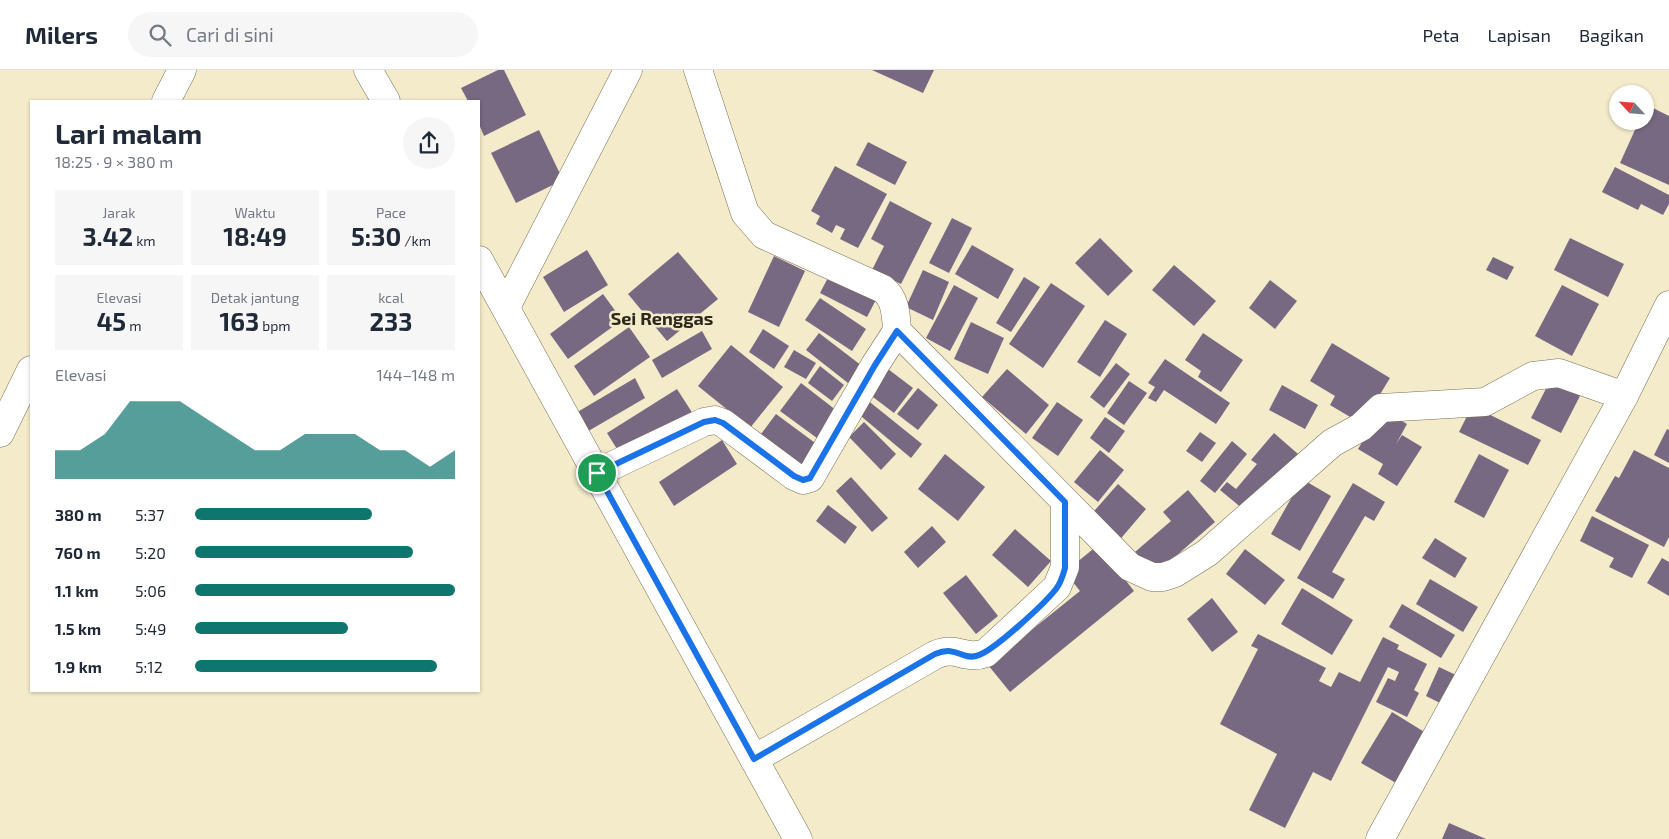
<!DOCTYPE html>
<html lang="id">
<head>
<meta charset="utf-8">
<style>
	body { margin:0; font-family:"Exo 2",sans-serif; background:#f6f6f7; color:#1f2937; height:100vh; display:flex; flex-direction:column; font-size:19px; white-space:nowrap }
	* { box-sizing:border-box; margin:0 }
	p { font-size:16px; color:#747a83 }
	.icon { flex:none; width:28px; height:28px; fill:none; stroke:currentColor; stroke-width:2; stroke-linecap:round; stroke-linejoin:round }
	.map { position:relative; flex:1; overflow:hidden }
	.side { position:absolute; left:30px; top:30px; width:450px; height:592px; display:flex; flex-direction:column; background:#fff; border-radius:0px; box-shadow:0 1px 4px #0004 }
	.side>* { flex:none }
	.needle { width:32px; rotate:296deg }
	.fabs { position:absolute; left:1609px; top:15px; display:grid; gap:10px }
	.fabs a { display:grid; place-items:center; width:45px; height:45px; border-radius:50%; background:#fff; box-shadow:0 1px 4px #0004; font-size:25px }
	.pin { position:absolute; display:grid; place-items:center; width:42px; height:42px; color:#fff; margin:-21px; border:2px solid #fff; border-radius:50%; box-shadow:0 1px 5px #0007 }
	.round { display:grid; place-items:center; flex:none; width:52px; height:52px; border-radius:26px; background:#f6f6f7 }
	.headline { display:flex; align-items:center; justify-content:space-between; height:85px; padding:0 25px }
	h1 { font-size:28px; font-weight:700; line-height:38px }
	.metrics { display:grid; grid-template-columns:repeat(3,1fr); gap:8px; height:85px; padding:5px 25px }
	.metrics div { display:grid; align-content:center; border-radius:0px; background:#f6f6f7; text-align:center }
	.metrics b { font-size:25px; font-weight:700 }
	.metrics small { font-size:14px; font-weight:400 }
	.metrics p { font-size:14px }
	.chart { height:140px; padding:10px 25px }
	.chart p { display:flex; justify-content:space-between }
	.chart svg { width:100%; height:90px; margin-top:5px; fill:#0f766e; opacity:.7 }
	ul { padding:0 25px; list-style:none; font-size:16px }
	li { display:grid; grid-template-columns:80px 60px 1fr; align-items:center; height:38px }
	li i { height:12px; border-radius:6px; background:#0f766e }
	header { display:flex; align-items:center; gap:30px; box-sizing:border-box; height:70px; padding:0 25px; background:#fff; border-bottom:1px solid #e0e1e3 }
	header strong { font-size:24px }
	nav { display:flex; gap:28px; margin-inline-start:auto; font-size:18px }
	.search { width:350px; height:45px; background:#f6f6f7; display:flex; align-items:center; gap:12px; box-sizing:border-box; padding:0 18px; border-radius:28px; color:#747a83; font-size:19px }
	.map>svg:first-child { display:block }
</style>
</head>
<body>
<header>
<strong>Milers</strong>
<div class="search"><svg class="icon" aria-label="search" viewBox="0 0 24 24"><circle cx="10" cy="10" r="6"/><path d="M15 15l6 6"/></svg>Cari di sini</div>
<nav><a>Peta</a><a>Lapisan</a><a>Bagikan</a></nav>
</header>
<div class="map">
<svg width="1669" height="769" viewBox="0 0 1669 769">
	<rect width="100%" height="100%" fill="#f4ebca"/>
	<!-- building -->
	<g fill="#786983">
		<path d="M 498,0 L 504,0 L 526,45 L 484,66 L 479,54 L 479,31 L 468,31 L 461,18 Z"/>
		<path d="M 872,0 L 934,0 L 923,23 Z"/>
		<path d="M 1647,35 L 1669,46 L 1669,115 L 1620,93 L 1639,51 L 1645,51 Z"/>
		<path d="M 539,60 L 563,110 L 516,133 L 491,83 Z"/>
		<path d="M 868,72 L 907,92 L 895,115 L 856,95 Z"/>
		<path d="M 835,96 L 887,124 L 858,178 L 840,169 L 845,159 L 836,155 L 832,163 L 816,154 L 820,146 L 811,141 Z"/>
		<path d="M 1615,97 L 1669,125 L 1669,134 L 1663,145 L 1641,134 L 1638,140 L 1602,122 Z"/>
		<path d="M 890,131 L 932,153 L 901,214 L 872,200 L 884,176 L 871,169 Z"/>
		<path d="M 952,148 L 972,158 L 949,203 L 929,193 Z"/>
		<path d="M 1100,168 L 1133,201 L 1108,226 L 1075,193 Z"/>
		<path d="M 1570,168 L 1624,194 L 1608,227 L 1554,200 Z"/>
		<path d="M 972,175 L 1014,199 L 998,229 L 955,204 Z"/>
		<path d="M 587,180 L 608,215 L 564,242 L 543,207 Z"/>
		<path d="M 678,182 L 718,229 L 667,271 L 628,224 Z"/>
		<path d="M 774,186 L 805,201 L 779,257 L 748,242 Z"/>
		<path d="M 1493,187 L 1514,197 L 1507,210 L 1486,200 Z"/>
		<path d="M 1174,195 L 1216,231 L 1194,256 L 1152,220 Z"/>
		<path d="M 832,200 L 879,224 L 867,247 L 820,223 Z"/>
		<path d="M 923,200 L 949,212 L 933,250 L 906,237 Z"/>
		<path d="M 1024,207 L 1040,217 L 1011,262 L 996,253 Z"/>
		<path d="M 1270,210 L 1297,231 L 1275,259 L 1249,238 Z"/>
		<path d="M 1051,213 L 1085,236 L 1043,298 L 1009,274 Z"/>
		<path d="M 954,215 L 978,228 L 950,281 L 926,268 Z"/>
		<path d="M 1562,215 L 1599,234 L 1572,286 L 1535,266 Z"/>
		<path d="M 603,224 L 622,250 L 568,289 L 550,264 Z"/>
		<path d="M 820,228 L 866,259 L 852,281 L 805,250 Z"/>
		<path d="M 1105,250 L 1127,264 L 1100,307 L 1077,292 Z"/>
		<path d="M 971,252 L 1004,268 L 988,304 L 954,289 Z"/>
		<path d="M 629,257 L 650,287 L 594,326 L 574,296 Z"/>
		<path d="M 763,259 L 789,276 L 774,299 L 749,282 Z"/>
		<path d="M 702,261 L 712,279 L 662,308 L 652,290 Z"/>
		<path d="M 819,263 L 862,296 L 848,313 L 806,280 Z"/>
		<path d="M 1203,263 L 1243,290 L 1221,322 L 1198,307 L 1201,301 L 1185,290 Z"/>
		<path d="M 1332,273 L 1390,308 L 1362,354 L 1330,335 L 1335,326 L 1310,311 Z"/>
		<path d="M 731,275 L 783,317 L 750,358 L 698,316 Z"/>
		<path d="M 794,280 L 816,293 L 806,309 L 784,297 Z"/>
		<path d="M 1165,289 L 1230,333 L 1216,354 L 1164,320 L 1156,332 L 1148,328 L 1155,317 L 1148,313 Z"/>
		<path d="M 1116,293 L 1130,304 L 1104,338 L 1090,327 Z"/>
		<path d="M 820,296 L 844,315 L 832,331 L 808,313 Z"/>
		<path d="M 888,299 L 913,318 L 894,343 L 869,324 Z"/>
		<path d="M 1007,299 L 1049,335 L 1026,364 L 982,327 Z"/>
		<path d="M 1552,307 L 1582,322 L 1561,363 L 1531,348 Z"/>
		<path d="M 635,308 L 645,328 L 585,363 L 574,344 Z"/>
		<path d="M 1129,311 L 1147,323 L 1124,355 L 1107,343 Z"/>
		<path d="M 801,313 L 841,344 L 821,371 L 780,341 Z"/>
		<path d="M 1282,315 L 1318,335 L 1305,359 L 1269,340 Z"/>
		<path d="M 918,318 L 938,335 L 918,360 L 897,344 Z"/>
		<path d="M 677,319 L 693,344 L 622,387 L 607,363 Z"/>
		<path d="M 866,329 L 922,374 L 911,388 L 856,342 Z"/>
		<path d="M 1057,332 L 1083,350 L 1058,386 L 1032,368 Z"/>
		<path d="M 1472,336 L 1541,370 L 1528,395 L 1459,362 Z"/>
		<path d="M 1382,339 L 1407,354 L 1396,374 L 1402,365 L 1422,377 L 1397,416 L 1378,404 L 1383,394 L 1358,379 Z"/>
		<path d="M 776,344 L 822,378 L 807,399 L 761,364 Z"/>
		<path d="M 1105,347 L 1125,361 L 1109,383 L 1090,368 Z"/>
		<path d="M 864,352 L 896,384 L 881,400 L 849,367 Z"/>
		<path d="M 1667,359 L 1669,360 L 1669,393 L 1654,385 Z"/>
		<path d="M 1200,362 L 1216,373 L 1202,392 L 1186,381 Z"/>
		<path d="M 1274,363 L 1298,384 L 1249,444 L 1220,420 L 1227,412 L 1236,419 L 1257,394 L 1251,390 Z"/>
		<path d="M 722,370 L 737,394 L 674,436 L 659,412 Z"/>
		<path d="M 1232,371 L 1247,384 L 1215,423 L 1200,411 Z"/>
		<path d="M 1100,380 L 1124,400 L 1098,432 L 1074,412 Z"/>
		<path d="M 1634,380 L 1669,398 L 1669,467 L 1664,477 L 1595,441 L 1615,406 L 1619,408 Z"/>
		<path d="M 945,384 L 985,417 L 958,451 L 918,419 Z"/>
		<path d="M 1479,384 L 1509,400 L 1484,448 L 1454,432 Z"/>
		<path d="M 851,407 L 888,448 L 872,462 L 836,421 Z"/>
		<path d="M 1302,409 L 1331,426 L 1300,481 L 1271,464 Z"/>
		<path d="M 1353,413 L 1385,432 L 1374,451 L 1365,446 L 1332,502 L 1345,509 L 1333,529 L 1297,508 Z"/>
		<path d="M 1118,414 L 1146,439 L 1117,473 L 1088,448 Z"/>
		<path d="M 1188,420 L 1215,452 L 1154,505 L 1135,482 L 1171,451 L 1163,442 Z"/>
		<path d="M 828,435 L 857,457 L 845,474 L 816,451 Z"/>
		<path d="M 1592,446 L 1649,475 L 1632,508 L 1609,497 L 1614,488 L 1580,471 Z"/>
		<path d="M 932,456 L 946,472 L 918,498 L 904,482 Z"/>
		<path d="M 1015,459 L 1051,491 L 1028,517 L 992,485 Z"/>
		<path d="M 1435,468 L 1467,488 L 1455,508 L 1422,488 Z"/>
		<path d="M 1098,475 L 1134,521 L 1010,622 L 988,595 L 1080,521 L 1065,502 Z"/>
		<path d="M 1245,479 L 1285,510 L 1265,535 L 1226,504 Z"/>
		<path d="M 1662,488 L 1669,492 L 1669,526 L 1647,513 Z"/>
		<path d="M 966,505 L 998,546 L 976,564 L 943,523 Z"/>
		<path d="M 1430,509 L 1478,537 L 1463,562 L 1416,534 Z"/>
		<path d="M 1302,518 L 1353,550 L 1332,585 L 1281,554 Z"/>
		<path d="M 1212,528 L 1238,562 L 1212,582 L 1187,549 Z"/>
		<path d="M 1402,534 L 1455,565 L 1441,588 L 1389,557 Z"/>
		<path d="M 1258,564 L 1326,598 L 1319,611 L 1331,617 L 1339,602 L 1360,612 L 1383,567 L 1399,575 L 1397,579 L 1427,594 L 1414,620 L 1419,623 L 1407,647 L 1376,632 L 1388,608 L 1395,611 L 1399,602 L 1388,597 L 1331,711 L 1313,702 L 1285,758 L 1249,740 L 1277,684 L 1220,654 L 1258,579 L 1251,576 Z"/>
		<path d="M 1439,597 L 1458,606 L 1444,635 L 1426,626 Z"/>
		<path d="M 1392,642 L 1426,663 L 1396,713 L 1361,693 Z"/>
		<path d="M 1449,753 L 1486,769 L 1442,769 Z"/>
	</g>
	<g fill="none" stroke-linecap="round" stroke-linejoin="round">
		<defs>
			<g id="minor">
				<path d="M 698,0 L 745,143 L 764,165 L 883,219 C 896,229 896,246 897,261 L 1130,497 L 1152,507 L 1163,507 L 1175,503 L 1207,483 L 1332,373 L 1361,357 L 1381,338 L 1485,332 L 1533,306 L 1559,303 L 1624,326"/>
				<path d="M 166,31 L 182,0"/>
				<path d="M 506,237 L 628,0"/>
				<path d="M 0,363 L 31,300"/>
				<path d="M 597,403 L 704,352 L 715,350 L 723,353 L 794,406 L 803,410 L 810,408 L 875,295 L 897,261"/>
				<path d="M 754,689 L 935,585 C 957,575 964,591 986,583 L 1057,517 L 1065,497 L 1065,432"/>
				<path d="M 1380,769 L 1624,326 L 1669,235"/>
			</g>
			<g id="major">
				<path d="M 368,0 L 386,31"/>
				<path d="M 479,190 L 798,769"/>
			</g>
		</defs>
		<!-- minor casing -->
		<use href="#minor" stroke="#797053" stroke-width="29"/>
		<!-- major casing -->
		<use href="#major" stroke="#797053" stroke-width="29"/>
		<!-- minor -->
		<use href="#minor" stroke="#fff" stroke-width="28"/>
		<!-- major -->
		<use href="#major" stroke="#fff" stroke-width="28"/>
	</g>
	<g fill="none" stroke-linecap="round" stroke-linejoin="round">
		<defs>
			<path id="route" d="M 897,261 L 1065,432 L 1065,498 C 1063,505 1061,513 1056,519 C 1045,533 992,583 976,586 C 961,590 957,575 935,584 L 754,689 L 597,403 L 704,352 L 715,350 L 723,353 L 794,406 L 803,410 L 810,408 L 875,295 Z"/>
		</defs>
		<!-- route casing -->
		<use href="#route" stroke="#fff" stroke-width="10"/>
		<!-- route -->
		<use href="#route" stroke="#1a73e8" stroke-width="6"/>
	</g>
	<g text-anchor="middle" stroke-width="5" stroke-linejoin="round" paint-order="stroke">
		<!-- quarter labels -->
		<g font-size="18" font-weight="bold" fill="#2c281c" stroke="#f4ebca">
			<text x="662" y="255">Sei Renggas</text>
		</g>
	</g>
</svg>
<div class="fabs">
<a><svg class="needle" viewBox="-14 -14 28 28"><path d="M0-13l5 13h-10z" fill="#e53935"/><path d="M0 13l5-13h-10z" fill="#747a83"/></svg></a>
</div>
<div class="pin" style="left:597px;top:403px;background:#1e9e55"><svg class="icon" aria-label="arrive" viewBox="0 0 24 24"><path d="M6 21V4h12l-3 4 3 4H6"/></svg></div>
<section class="side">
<div class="headline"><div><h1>Lari malam</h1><p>18:25 · 9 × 380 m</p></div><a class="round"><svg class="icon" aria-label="share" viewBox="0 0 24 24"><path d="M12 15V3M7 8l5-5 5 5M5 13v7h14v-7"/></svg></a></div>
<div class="metrics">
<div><p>Jarak</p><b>3.42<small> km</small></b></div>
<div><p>Waktu</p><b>18:49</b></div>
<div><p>Pace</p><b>5:30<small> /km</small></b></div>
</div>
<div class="metrics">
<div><p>Elevasi</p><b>45<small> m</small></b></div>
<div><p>Detak jantung</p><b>163<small> bpm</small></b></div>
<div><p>kcal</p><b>233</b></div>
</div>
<div class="chart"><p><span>Elevasi</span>144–148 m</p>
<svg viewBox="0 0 160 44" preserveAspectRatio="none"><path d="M0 44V30L10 30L20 22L30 6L40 6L50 6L60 14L70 22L80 30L90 30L100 22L110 22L120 22L130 30L140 30L150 38L160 30V44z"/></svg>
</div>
<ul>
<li><b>380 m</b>5:37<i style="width:68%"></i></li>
<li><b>760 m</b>5:20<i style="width:84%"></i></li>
<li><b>1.1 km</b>5:06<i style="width:100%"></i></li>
<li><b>1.5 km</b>5:49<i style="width:59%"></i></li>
<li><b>1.9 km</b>5:12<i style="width:93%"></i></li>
</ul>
</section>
</div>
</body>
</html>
